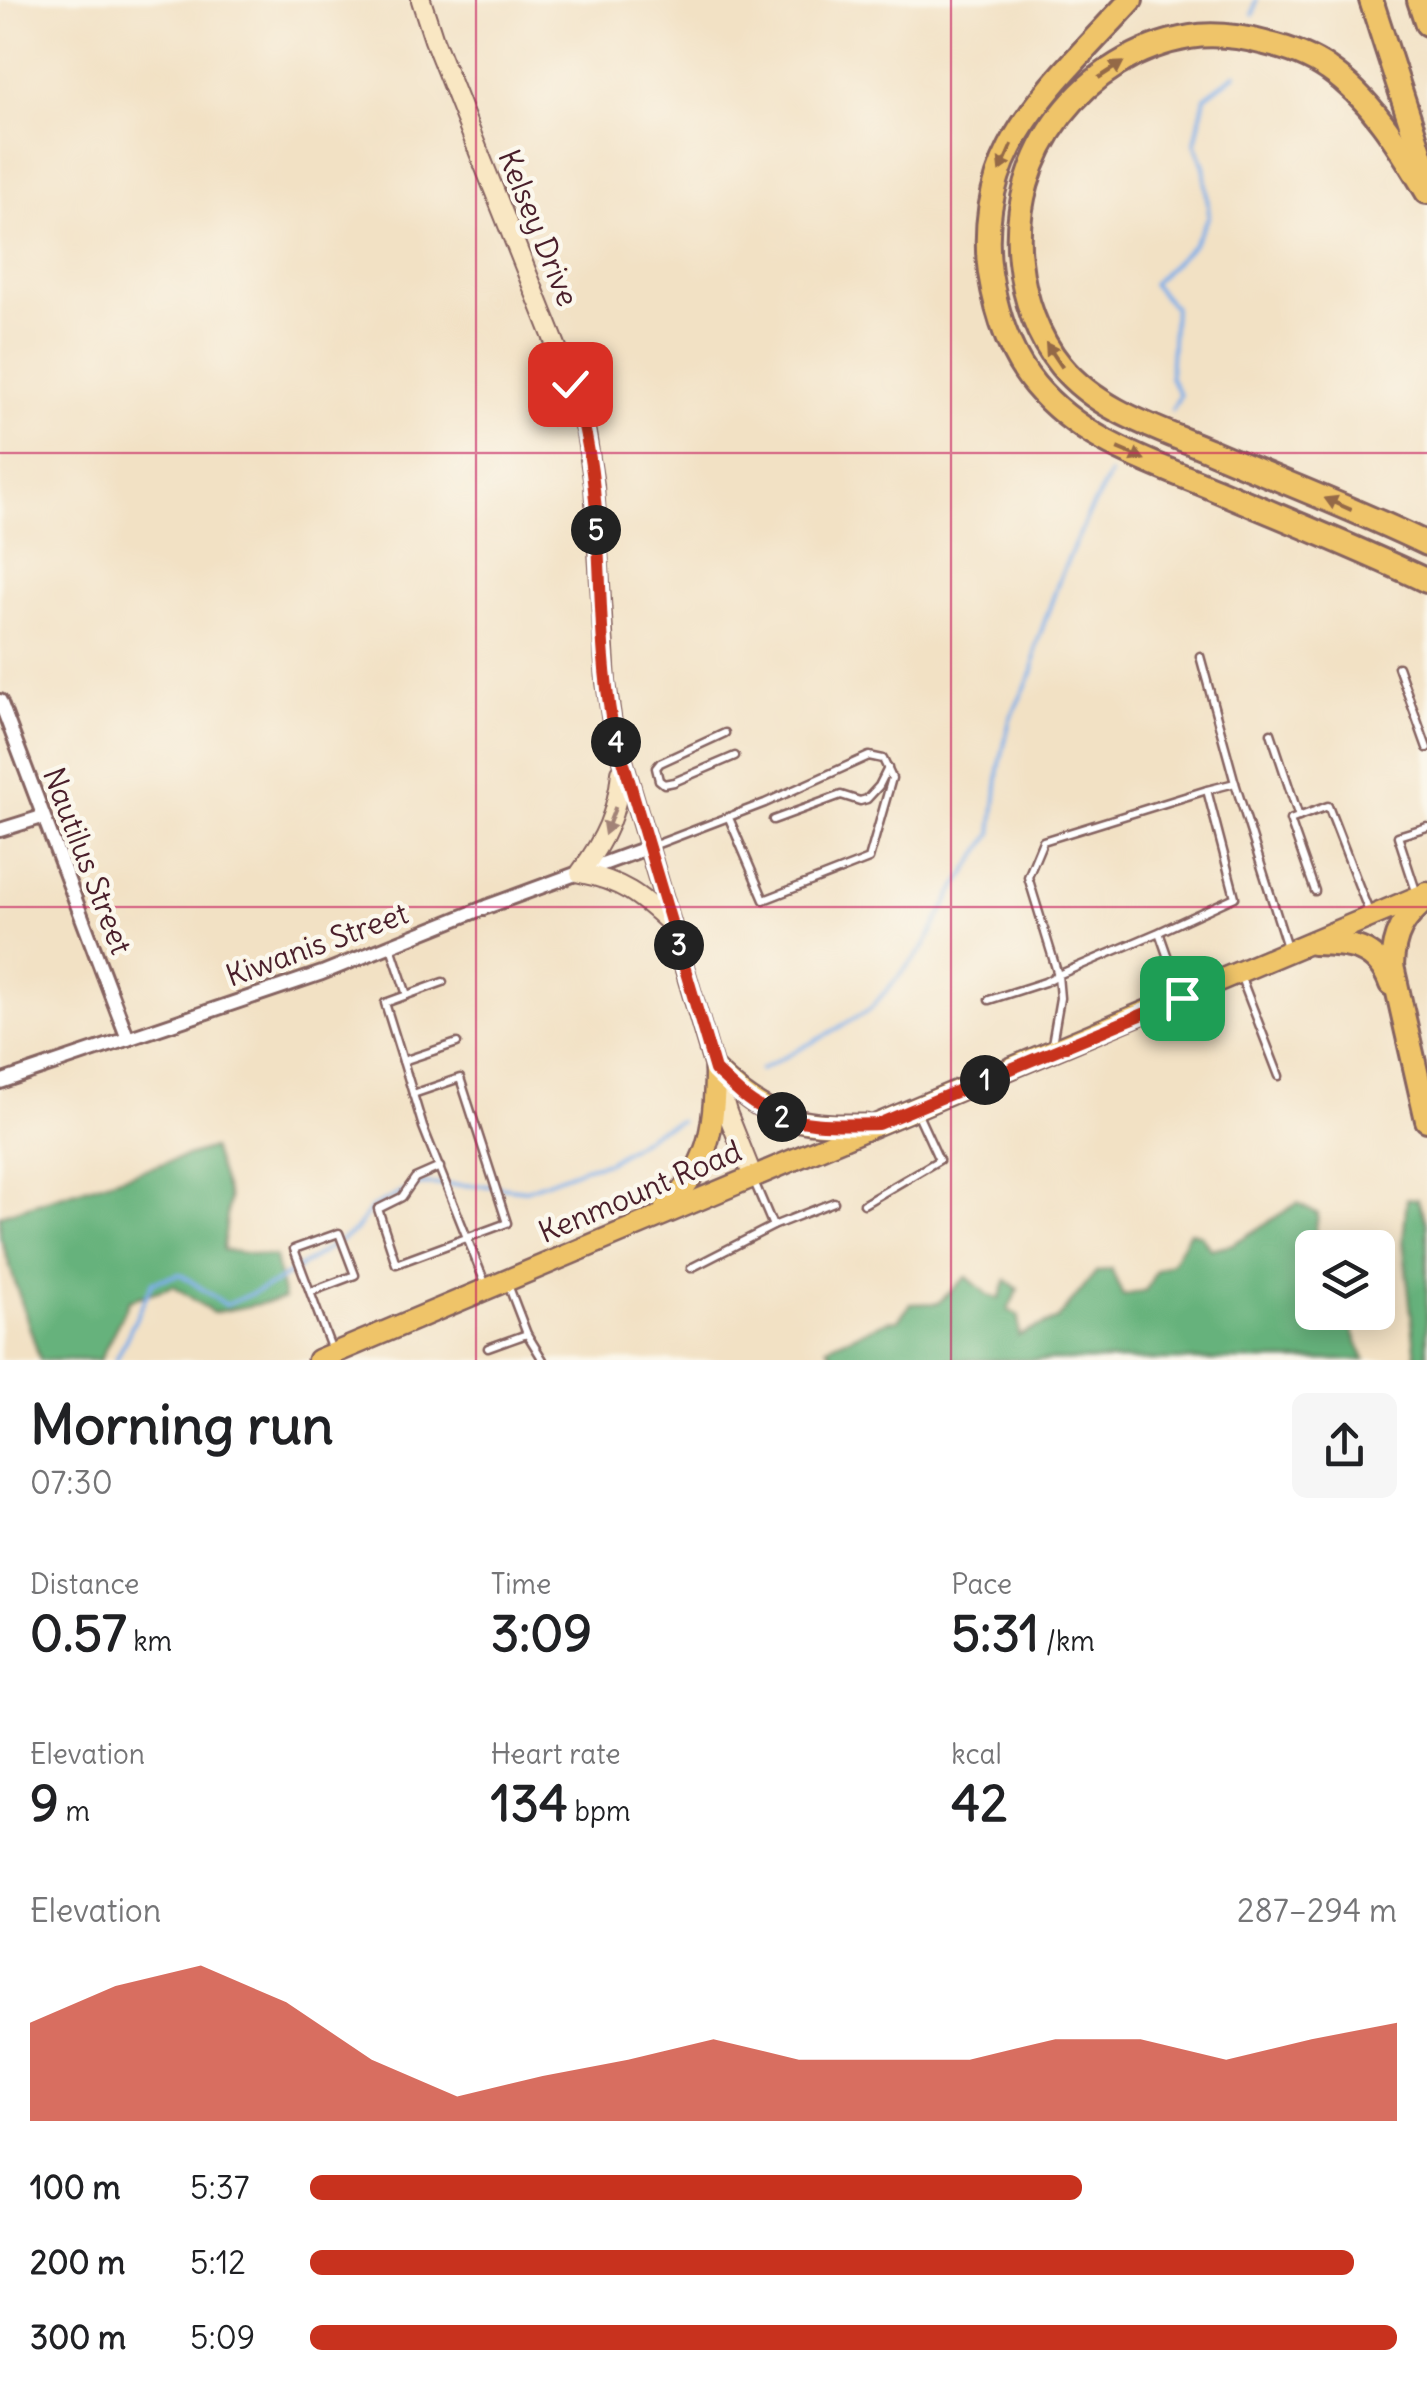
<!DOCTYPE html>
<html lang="en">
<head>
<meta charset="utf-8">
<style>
	body { margin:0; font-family:Delius,sans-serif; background:#f6f6f6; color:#202124; height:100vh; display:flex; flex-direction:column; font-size:38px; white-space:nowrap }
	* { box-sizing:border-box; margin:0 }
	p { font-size:32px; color:#757577 }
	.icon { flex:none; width:55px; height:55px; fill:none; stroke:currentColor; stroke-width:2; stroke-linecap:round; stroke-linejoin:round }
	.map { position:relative; height:1360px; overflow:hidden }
	.drawer { display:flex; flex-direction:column; background:#fff; flex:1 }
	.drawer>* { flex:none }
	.controls { position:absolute; left:1295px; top:1230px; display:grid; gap:20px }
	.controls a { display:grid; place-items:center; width:100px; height:100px; border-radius:15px; background:#fff; box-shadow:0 5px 25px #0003; font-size:50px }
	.pin { position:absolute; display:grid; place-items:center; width:85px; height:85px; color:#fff; margin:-42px; border-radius:20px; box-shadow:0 5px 15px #0006 }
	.km { position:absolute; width:50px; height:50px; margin:-25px; border-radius:50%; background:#222; color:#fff; font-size:28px; line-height:50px; text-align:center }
	.round { display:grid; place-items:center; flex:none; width:105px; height:105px; border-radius:15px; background:#f6f6f6 }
	.overview { display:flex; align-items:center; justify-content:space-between; height:170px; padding:0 30px }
	h1 { font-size:55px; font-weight:700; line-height:75px }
	.stats { display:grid; grid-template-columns:repeat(3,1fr); gap:15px; height:170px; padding:10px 30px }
	.stats div { display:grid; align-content:center }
	.stats b { font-size:50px; font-weight:700 }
	.stats small { font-size:28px; font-weight:400 }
	.stats p { font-size:28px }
	.chart { height:280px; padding:20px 30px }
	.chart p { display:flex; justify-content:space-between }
	.chart svg { width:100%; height:180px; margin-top:10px; fill:#c8321e; opacity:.7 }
	ul { padding:0 30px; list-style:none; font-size:32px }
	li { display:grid; grid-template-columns:160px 120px 1fr; align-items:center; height:75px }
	li i { height:25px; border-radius:12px; background:#c8321e }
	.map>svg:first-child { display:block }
</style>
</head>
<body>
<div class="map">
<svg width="1427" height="1360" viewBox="0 0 1427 1360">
	<rect width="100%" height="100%" fill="#fbf7ec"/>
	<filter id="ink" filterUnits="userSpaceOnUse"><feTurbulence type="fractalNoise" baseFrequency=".01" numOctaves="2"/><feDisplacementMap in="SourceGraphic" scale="20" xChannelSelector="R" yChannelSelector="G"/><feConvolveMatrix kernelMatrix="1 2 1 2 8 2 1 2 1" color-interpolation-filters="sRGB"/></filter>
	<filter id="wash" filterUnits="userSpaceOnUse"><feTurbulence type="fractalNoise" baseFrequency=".0048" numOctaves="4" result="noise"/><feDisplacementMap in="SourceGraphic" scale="40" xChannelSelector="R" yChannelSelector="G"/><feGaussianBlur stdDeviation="2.25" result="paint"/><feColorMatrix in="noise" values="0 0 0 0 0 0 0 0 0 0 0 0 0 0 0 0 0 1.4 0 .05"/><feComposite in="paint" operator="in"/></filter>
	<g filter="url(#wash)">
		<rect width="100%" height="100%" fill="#f2e1c4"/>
		<!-- forest -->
		<g fill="#66b27b" stroke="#586853" stroke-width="2.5">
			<path d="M 212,1148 L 229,1199 L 223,1250 L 275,1257 L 284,1299 L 213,1313 L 174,1286 L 129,1300 L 100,1360 L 40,1360 L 0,1236 L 0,1215 Z"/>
			<path d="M 1407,1198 L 1417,1199 L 1427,1224 L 1427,1360 L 1412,1360 L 1416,1358 L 1403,1241 Z"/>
			<path d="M 1298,1203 L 1318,1214 L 1315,1235 L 1320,1247 L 1312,1248 L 1312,1312 L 1345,1313 L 1365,1360 L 836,1360 L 827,1347 L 887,1321 L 898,1320 L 911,1304 L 938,1303 L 967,1277 L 988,1295 L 999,1299 L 1006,1280 L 1018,1289 L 1008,1310 L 1019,1316 L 1018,1336 L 1058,1319 L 1096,1272 L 1111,1269 L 1123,1296 L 1146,1290 L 1156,1271 L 1172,1263 L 1190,1231 L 1201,1235 L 1210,1249 L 1233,1244 Z"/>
		</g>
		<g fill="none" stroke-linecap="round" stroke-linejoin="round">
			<!-- stream -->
			<g stroke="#7daee8" stroke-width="4">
				<path d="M 1253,15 L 1256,0"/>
				<path d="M 1172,410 L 1180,395 L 1170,377 L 1174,307 L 1152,284 L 1193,245 L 1209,216 L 1204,166 L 1195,143 L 1205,97 L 1236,74"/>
				<path d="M 760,1070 L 828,1034 L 870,1009 L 923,949 L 953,892 L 992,834 L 999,769 L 1010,719 L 1033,671 L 1036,646 L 1061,575 L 1087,517 L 1110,474"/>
				<path d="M 116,1360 L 153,1282 L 180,1274 L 226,1305 L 273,1284 L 355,1231 L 371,1208 L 420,1184 L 491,1186 L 526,1190 L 584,1168 L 608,1162 L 657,1130 L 680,1121"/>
			</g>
		</g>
	</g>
	<g filter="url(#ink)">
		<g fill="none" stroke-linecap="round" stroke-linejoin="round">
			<defs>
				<g id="service">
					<path d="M 1200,656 L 1235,783 L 1287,947"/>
					<path d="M 1398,667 L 1427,748"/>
					<path d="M 725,733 L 660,763 L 656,768 L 659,780 L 664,784 L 674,782 L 735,756"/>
					<path d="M 1271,733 L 1299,817"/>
					<path d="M 1207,790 L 1235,783"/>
					<path d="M 773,820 L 841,795 L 860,801 L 867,799 L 879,786 L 888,768"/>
					<path d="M 650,847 L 765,803 L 869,756 L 883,759 L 892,778 L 869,859 L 764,900 L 729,818"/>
					<path d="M 1315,891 L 1290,820 L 1328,806 L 1369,912"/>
					<path d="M 1416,891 L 1398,836 L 1427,827"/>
					<path d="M 1159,932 L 1058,975 L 1028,877 L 1043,841 L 1207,790 L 1235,897 L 1159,932 L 1180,992"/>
					<path d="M 391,947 L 407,995 L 385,1003 L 403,1061 L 457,1043"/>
					<path d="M 1240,975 L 1279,1076"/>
					<path d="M 407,995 L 443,982"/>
					<path d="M 989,1000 L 1045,982 L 1058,975 L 1060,998 L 1052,1044"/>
					<path d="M 403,1061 L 413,1094 L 460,1078 L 507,1223 L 396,1264 L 378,1209 L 402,1197 L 415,1178 L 440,1167"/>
					<path d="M 413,1094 L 423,1127 L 485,1283"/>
					<path d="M 753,1179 L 773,1226 L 834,1202"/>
					<path d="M 864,1204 L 939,1160 L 916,1110"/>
					<path d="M 691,1268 L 773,1226"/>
					<path d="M 310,1292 L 355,1275 L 339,1233 L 294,1249 L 331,1348"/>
					<path d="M 527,1334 L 543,1360"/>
					<path d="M 488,1348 L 527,1334 L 507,1282"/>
				</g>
				<g id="minor">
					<path d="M 0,701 L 128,1039"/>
					<path d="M 0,830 L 42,817"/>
					<path d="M 0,1082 L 322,973 L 486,907 L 649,847"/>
				</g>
				<g id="secondary">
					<path d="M 421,0 L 434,40 L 559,353 L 586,433 L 594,485 L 606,682 L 612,723 L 727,1112 L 753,1177"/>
					<path d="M 621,772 C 617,814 605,839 580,873 C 622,881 640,895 671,924"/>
				</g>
				<g id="primary">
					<path d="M 715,1070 C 768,1120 794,1126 866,1125"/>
					<path d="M 665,1209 C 709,1166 715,1129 715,1070"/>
					<path d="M 318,1360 L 1427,893"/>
				</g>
				<g id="motorway">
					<path d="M 1131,0 C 1092,43 1036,96 1010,147 C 990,185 984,230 990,273 C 996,311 1009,354 1035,385 C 1083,442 1151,462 1217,490 C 1287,520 1358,548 1427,581"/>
					<path d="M 1371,0 L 1427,173"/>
					<path d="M 1419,0 L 1427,24"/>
					<path d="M 1427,192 C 1400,147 1372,99 1328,69 C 1310,56 1287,48 1265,43 C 1242,37 1215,33 1190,37 C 1084,55 1008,154 1020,261 C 1024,298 1037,337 1061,366 C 1098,411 1159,429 1211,451 C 1283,482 1357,510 1427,544"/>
					<path d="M 1427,898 C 1403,918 1393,934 1392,966 L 1427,1120"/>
					<path d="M 1313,943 C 1349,944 1377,945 1391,984"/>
				</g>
			</defs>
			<!-- service casing -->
			<use href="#service" stroke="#856361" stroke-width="11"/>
			<!-- minor casing -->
			<use href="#minor" stroke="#856361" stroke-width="18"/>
			<!-- secondary casing -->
			<use href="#secondary" stroke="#856361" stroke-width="22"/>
			<!-- primary casing -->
			<use href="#primary" stroke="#856361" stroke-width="25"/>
			<!-- motorway casing -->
			<use href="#motorway" stroke="#856361" stroke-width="28"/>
			<!-- service -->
			<use href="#service" stroke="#fff" stroke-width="6"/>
			<!-- minor -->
			<use href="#minor" stroke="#fff" stroke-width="12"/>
			<!-- secondary -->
			<use href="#secondary" stroke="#f9e7c3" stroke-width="18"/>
			<!-- primary -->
			<use href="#primary" stroke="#efc469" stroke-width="20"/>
			<!-- motorway -->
			<use href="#motorway" stroke="#efc469" stroke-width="22"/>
		</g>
		<!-- one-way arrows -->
		<defs><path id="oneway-solid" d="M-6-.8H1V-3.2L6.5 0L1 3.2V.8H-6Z" transform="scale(2.5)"/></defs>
		<g fill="#946947">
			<use href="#oneway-solid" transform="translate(1111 70) rotate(-33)"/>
			<use href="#oneway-solid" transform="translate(1006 158) rotate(114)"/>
			<use href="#oneway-solid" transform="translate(1054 355) rotate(-124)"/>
			<use href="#oneway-solid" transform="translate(1131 454) rotate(23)"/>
			<use href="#oneway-solid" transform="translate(1338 504) rotate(-156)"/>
		</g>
		<use fill="#a28377" href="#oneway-solid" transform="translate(610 821) rotate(111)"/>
	</g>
	<g fill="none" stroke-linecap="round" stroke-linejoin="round" filter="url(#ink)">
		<defs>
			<path id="route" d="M 570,384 C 575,401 583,418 586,436 C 605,530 595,628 612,723 L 715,1070 C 730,1084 745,1100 763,1109 C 798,1127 840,1125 878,1124 L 1182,998"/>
		</defs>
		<!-- route casing -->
		<use href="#route" stroke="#fff" stroke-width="20"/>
		<!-- route -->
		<use href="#route" stroke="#c8321e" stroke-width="12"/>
	</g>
	<!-- grid -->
	<path fill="none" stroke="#c2185b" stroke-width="2.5" stroke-opacity="0.55" d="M 476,0 L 476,1360M 951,0 L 951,1360M 0,453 L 1427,453M 0,907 L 1427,907"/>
	<g text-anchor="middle" stroke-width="9" stroke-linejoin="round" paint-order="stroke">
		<!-- street labels -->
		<g font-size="30" fill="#4a1f2b" stroke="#fbf7ec">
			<text transform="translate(538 228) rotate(68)" y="10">Kelsey Drive</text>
			<text transform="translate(87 861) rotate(69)" y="10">Nautilus Street</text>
			<text transform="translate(317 945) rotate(-20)" y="10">Kiwanis Street</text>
			<text transform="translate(640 1192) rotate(-23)" y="10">Kenmount Road</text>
		</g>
	</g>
</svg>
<div class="controls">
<a><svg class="icon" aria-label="layers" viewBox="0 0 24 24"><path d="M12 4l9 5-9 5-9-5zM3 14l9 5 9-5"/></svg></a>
</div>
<div class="pin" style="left:1182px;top:998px;background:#1e9e55"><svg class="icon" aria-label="arrive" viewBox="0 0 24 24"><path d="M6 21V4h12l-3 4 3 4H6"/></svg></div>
<div class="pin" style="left:570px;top:384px;background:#d93025"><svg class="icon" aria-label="check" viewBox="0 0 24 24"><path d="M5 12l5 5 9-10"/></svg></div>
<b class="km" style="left:985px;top:1080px">1</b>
<b class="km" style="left:782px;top:1117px">2</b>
<b class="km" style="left:679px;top:945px">3</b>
<b class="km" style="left:616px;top:742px">4</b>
<b class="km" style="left:596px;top:530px">5</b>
</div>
<section class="drawer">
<div class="overview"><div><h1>Morning run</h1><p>07:30</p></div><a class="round"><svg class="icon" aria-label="share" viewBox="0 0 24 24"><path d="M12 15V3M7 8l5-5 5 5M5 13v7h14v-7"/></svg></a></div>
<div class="stats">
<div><p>Distance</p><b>0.57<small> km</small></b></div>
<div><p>Time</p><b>3:09</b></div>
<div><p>Pace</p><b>5:31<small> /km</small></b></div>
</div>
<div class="stats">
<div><p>Elevation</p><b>9<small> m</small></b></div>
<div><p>Heart rate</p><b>134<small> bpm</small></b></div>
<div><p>kcal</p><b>42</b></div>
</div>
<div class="chart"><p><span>Elevation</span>287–294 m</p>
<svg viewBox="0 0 160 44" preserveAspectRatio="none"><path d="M0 44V20L10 11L20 6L30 15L40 29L50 38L60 33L70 29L80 24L90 29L100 29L110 29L120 24L130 24L140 29L150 24L160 20V44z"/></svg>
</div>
<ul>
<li><b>100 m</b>5:37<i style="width:71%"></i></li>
<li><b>200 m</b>5:12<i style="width:96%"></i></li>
<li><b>300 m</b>5:09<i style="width:100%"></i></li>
</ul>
</section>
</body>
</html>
